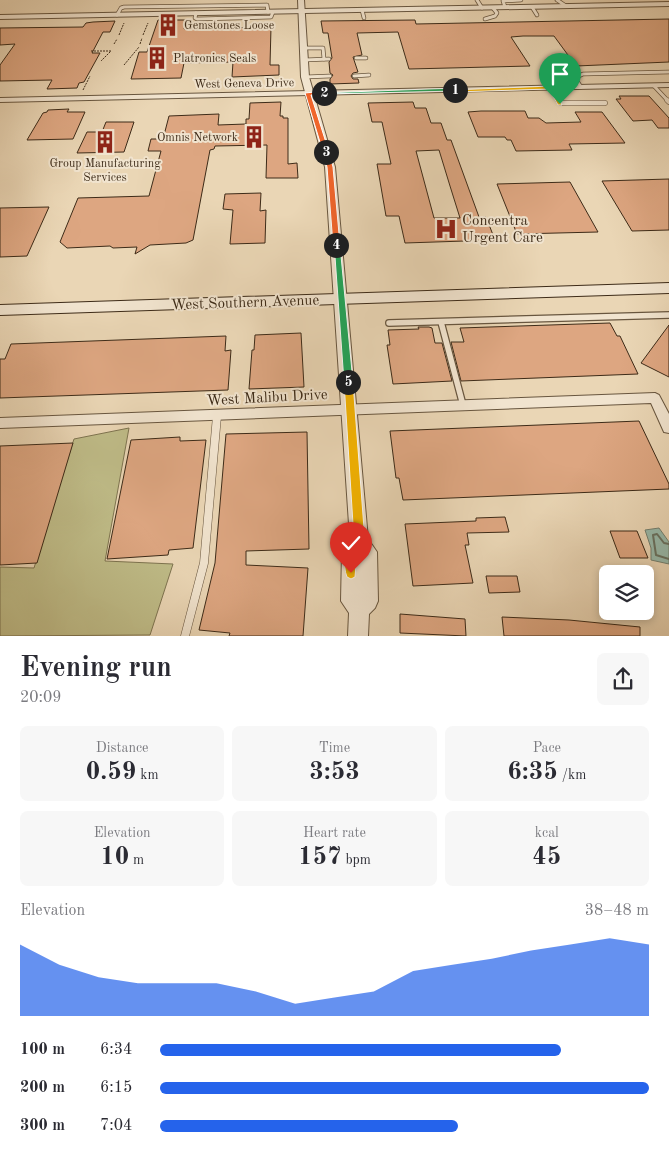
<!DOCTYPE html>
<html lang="en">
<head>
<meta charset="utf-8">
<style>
	body { margin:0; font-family:"Old Standard TT",serif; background:#f7f7f7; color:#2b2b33; height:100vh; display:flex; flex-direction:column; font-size:19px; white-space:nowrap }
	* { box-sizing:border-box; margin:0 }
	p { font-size:16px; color:#7c7c81 }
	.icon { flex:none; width:28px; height:28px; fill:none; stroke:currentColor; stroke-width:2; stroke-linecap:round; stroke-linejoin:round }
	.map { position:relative; height:636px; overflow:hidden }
	.sheet { display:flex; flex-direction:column; background:#fff; flex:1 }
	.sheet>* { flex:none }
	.tools { position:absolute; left:599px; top:565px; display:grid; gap:10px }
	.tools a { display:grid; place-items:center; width:55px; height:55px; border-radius:8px; background:#fff; box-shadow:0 2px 8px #0003; font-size:25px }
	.pin { position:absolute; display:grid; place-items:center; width:42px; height:42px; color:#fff; margin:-51px -21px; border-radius:50% 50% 50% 0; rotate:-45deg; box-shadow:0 0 5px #0007 }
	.pin .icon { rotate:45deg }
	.km { position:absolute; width:25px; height:25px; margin:-12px; border-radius:50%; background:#222; color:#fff; font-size:14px; line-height:25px; text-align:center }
	.round { display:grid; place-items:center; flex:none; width:52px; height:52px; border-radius:8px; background:#f7f7f7 }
	.headline { display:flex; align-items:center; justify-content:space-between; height:85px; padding:0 20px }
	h1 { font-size:28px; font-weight:700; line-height:38px }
	.metrics { display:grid; grid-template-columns:repeat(3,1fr); gap:8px; height:85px; padding:5px 20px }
	.metrics div { display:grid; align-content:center; border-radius:8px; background:#f7f7f7; text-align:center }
	.metrics b { font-size:25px; font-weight:700 }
	.metrics small { font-size:14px; font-weight:400 }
	.metrics p { font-size:14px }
	.chart { height:140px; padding:10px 20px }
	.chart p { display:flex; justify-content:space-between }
	.chart svg { width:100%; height:90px; margin-top:5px; fill:#2563eb; opacity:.7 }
	ul { padding:0 20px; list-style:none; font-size:16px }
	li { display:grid; grid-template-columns:80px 60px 1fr; align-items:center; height:38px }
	li i { height:12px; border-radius:6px; background:#2563eb }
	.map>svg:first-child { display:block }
</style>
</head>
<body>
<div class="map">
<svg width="669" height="636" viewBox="0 0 669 636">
	<rect width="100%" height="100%" fill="#ead6b5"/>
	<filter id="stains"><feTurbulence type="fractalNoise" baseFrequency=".004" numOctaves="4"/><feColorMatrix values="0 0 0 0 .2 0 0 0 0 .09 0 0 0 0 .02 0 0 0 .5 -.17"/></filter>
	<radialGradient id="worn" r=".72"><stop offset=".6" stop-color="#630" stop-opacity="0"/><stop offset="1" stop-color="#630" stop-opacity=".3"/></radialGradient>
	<!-- green -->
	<path fill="#bfbc88" stroke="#7e7450" d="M 129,428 L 105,561 L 173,564 L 150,635 L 0,636 L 0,567 L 34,568 L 74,439 Z"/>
	<!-- water -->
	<path fill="#98b9aa" stroke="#748070" d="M 659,528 L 669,542 L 669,564 L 651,560 L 651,548 L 645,530 Z"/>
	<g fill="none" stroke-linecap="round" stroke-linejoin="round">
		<!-- shore -->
		<path stroke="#6a7261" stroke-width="2" d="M 669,544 L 664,543 L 657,534 L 653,535 L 656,555 L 669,559"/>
	</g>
	<!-- building -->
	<g fill="#dda681" stroke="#3d2b18" fill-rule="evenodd">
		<path d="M 669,19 L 669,62 L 576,66 L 554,36 L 523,36 L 511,37 L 530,66 L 409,69 L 398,32 L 357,33 L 362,55 L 353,57 L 358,72 L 353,73 L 351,76 L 353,79 L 358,79 L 359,83 L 330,84 L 330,79 L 333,75 L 330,73 L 329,62 L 332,58 L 328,33 L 323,33 L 321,21 L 415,20 L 416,24 Z"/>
		<path d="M 158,20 L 187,20 L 184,29 L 271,27 L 270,65 L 279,65 L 279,75 L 232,77 L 233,62 L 184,63 L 181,78 L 131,79 L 139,52 L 147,52 Z"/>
		<path d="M 115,21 L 110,32 L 103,32 L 92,53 L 100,53 L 84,82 L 79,83 L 77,88 L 47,89 L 52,80 L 0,81 L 0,65 L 15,44 L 0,45 L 0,28 L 83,27 L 86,23 L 93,22 Z"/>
		<path d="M 619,96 L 649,96 L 669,118 L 669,128 L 658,128 L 652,120 L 633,121 L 616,99 L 621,99 Z"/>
		<path d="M 281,102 L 280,116 L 283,116 L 283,118 L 288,118 L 288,164 L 297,163 L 298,178 L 266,178 L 267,145 L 215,146 L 214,149 L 210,150 L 193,240 L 186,243 L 150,245 L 135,254 L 137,247 L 113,248 L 110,246 L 67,248 L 60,242 L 78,198 L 149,196 L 161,151 L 148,151 L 151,139 L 163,139 L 169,116 L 219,114 L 218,125 L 246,124 L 246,119 L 249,119 L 250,103 Z"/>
		<path d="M 413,102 L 415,108 L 426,108 L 431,123 L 441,123 L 447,140 L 451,140 L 479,217 L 486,217 L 495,240 L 405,243 L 399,216 L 386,216 L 377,164 L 391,164 L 382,122 L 372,122 L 368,103 ZM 439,150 L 450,186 L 460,218 L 434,218 L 416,151 Z"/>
		<path d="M 69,109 L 67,112 L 85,112 L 73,139 L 27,140 L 43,113 L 47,112 L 48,110 Z"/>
		<path d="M 481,111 L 525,111 L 528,118 L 539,118 L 546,123 L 581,122 L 575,112 L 602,112 L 625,143 L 569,144 L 572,150 L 516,151 L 511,140 L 507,140 L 505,137 L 478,137 L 468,112 Z"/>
		<path d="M 106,122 L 134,122 L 124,152 L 77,153 L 87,132 L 102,132 Z"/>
		<path d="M 669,179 L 669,230 L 632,231 L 602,181 Z"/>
		<path d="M 570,182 L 598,232 L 517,234 L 497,184 Z"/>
		<path d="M 261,193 L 260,211 L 266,210 L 265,243 L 230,244 L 233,210 L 223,209 L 225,194 Z"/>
		<path d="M 49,207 L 27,256 L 0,257 L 0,208 Z"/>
		<path d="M 610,323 L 617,336 L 620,336 L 638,374 L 461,381 L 451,342 L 464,342 L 460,328 Z"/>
		<path d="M 669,325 L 669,377 L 641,363 Z"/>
		<path d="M 418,327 L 429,327 L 432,328 L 435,343 L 442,343 L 452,381 L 393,384 L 387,345 L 390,345 L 388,330 L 419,329 Z"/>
		<path d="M 301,333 L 304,387 L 249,389 L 252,350 L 254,350 L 255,335 Z"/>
		<path d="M 226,336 L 225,351 L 231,350 L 228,390 L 0,398 L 0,359 L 5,359 L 11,344 Z"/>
		<path d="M 639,421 L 669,484 L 669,489 L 403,500 L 399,478 L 396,478 L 390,431 Z"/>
		<path d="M 307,432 L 309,549 L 246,551 L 246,565 L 308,568 L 303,636 L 229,636 L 230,633 L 199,630 L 215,563 L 226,434 Z"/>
		<path d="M 180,437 L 180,441 L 206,440 L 193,548 L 169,550 L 168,555 L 107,559 L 131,440 Z"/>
		<path d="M 73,443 L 37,563 L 0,565 L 0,446 Z"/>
		<path d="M 505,517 L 509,532 L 467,533 L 469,545 L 465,545 L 473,583 L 413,586 L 405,524 L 476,521 L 476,518 Z"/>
		<path d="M 610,531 L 637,531 L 648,558 L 620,558 Z"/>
		<path d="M 486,576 L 517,576 L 520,592 L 489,593 Z"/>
		<path d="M 400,614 L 465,619 L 466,636 L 400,633 Z"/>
		<path d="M 502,617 L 569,620 L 640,627 L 640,636 L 504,636 Z"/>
	</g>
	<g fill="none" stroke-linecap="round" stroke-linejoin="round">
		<defs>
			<g id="service-far3">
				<path d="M 477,0 L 482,8"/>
				<path d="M 557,0 L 566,6"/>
				<path d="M 505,7 L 503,1 L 521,0"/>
				<path d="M 532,7 L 537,15"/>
				<path d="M 362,10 L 364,18"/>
				<path d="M 196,13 L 195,18 L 197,19 L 271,17 L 273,12"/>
				<path d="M 117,15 L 121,8 L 124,7 L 267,5 L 268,12"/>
				<path d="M 485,19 L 495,16 L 497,13 L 493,8"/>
				<path d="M 303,48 L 323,48 L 324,59"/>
				<path d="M 356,58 L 366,58"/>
				<path d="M 304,60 L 329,59"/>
				<path d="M 354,76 L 369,75"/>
				<path d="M 305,77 L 330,76"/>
				<path d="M 654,86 L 669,102"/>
				<path d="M 581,87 L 575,78 L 583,74 L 669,72"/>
				<path d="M 551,88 L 559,102"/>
			</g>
			<g id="service-far2">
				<path d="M 558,100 L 560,103 L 605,103"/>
				<path d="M 667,100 L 669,102"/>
			</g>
			<g id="service-far1">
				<path d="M 441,322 L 463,405"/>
				<path d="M 389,323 L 669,315"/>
			</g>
			<path id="service" d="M 185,636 L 204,563 L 217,416"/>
			<g id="minor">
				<path d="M 669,2 L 669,6 L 0,19 L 0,15 Z"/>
				<path d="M 669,83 L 669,87 L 0,102 L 0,98 Z"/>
				<path d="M 655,393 L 659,395 L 669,414 L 669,433 L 664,432 L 651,403 L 0,428 L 0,418 Z"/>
			</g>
			<path id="tertiary" d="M 298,0 L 304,0 L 309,77 L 335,167 L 368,539 L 377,552 L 378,601 L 375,608 L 369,614 L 368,636 L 348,636 L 349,613 L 341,601 L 342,552 L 350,539 L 325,167 L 301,77 Z"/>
			<path id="secondary" d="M 669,283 L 669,293 L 0,315 L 0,305 Z"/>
		</defs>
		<!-- service-far3 casing -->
		<use href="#service-far3" stroke="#68563f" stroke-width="4.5"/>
		<!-- service-far2 casing -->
		<use href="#service-far2" stroke="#68563f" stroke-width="5.5"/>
		<!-- service-far1 casing -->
		<use href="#service-far1" stroke="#68563f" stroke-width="8"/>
		<!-- service casing -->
		<use href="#service" stroke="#68563f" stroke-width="9"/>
		<!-- minor casing -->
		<use href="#minor" stroke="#68563f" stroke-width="2"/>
		<!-- tertiary casing -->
		<use href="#tertiary" stroke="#68563f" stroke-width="2"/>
		<!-- secondary casing -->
		<use href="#secondary" stroke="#3d2b18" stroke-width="2"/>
		<!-- path -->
		<g stroke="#3d2b18" stroke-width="1" stroke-dasharray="2 1" stroke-linecap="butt">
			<path d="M 119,35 L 124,23"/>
			<path d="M 143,35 L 148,23"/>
			<path d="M 114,44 L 117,39"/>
			<path d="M 140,44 L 142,38"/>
			<path d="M 91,51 L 111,51 L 101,61"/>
			<path d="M 124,65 L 139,47"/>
			<path d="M 83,90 L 90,76"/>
		</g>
		<!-- service-far3 -->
		<use href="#service-far3" stroke="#f1e4cf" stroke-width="3"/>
		<!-- service-far2 -->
		<use href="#service-far2" stroke="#f1e4cf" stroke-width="4.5"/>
		<!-- service-far1 -->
		<use href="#service-far1" stroke="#f1e4cf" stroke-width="5.5"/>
		<!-- service -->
		<use href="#service" stroke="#f1e4cf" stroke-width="8"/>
		<!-- minor -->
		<use href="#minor" fill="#f1e4cf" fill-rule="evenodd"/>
		<!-- tertiary -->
		<use href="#tertiary" fill="#f1e4cf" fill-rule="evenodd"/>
		<!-- secondary -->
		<use href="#secondary" fill="#f1e4cf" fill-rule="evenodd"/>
	</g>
	<!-- split-1 -->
	<path fill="#f5b400" stroke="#fff" d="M 551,86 L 562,105 L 558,105 L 549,89 L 455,92 L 452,90 Z"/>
	<!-- split-2 -->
	<path fill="#22a559" stroke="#fff" d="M 455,88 L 457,91 L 324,94 L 321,93 Z"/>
	<!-- split-3 -->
	<path fill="#f0652b" stroke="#fff" d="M 324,91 L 326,94 L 311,95 L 329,152 L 326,154 L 323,152 L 305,93 Z"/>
	<!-- split-4 -->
	<path fill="#f0652b" stroke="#fff" d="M 326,150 L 329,152 L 333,167 L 340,245 L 336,247 L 333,245 L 327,167 L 323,152 Z"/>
	<!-- split-5 -->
	<path fill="#22a559" stroke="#fff" d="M 334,243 L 340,245 L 353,382 L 348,386 L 344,382 Z"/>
	<!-- split-6 -->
	<path fill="#f5b400" stroke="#fff" d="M 348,379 L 353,382 L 365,542 L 357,553 L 355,577 L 351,579 L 347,577 C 342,565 346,550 354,540 L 344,382 Z"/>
	<!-- icons -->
	<defs>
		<symbol id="building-bare" viewBox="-9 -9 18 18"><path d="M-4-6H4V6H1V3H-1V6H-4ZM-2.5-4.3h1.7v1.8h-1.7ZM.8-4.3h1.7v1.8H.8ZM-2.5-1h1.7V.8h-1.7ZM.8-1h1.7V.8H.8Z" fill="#8f2418" stroke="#f1e4cf" stroke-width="2.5" paint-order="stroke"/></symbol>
		<symbol id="hospital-bare" viewBox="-9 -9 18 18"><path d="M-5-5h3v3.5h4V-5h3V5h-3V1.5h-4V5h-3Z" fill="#8f2418" stroke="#f1e4cf" stroke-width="2.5" paint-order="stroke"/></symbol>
	</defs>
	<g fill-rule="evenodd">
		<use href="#building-bare" x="152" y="9" width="32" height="32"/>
		<use href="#building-bare" x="141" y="42" width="32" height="32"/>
		<use href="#building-bare" x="238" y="121" width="32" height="32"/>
		<use href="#building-bare" x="89" y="126" width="32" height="32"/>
		<use href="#hospital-bare" x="430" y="213" width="32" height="32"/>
	</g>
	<g text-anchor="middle" stroke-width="4" stroke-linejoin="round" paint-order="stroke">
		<!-- far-poi labels -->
		<g font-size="12" fill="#3d2b18" stroke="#f1e4cf" text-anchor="start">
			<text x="184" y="29">Gemstones Loose</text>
			<text x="173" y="62">Platronics Seals</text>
			<text x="238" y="141" text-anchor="end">Omnis Network</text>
			<text x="105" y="167" text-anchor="middle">Group Manufacturing<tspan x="105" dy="14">Services</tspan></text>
		</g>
		<!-- far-street labels -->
		<g font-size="12" fill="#3d2b18" stroke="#f1e4cf">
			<text transform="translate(244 83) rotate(-1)" y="4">West Geneva Drive</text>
		</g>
		<!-- poi labels -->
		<g font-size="15" fill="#3d2b18" stroke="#f1e4cf" text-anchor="start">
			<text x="462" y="225">Concentra<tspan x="462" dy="17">Urgent Care</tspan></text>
		</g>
		<!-- street labels -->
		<g font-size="15" fill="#3d2b18" stroke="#f1e4cf">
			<text transform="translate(245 302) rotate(-2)" y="5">West Southern Avenue</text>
			<text transform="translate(267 397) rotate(-3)" y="5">West Malibu Drive</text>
		</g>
	</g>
	<rect width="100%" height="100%" filter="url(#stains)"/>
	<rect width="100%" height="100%" fill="url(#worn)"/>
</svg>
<div class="tools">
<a><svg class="icon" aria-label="layers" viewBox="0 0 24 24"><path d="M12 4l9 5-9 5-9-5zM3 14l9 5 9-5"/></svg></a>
</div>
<div class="pin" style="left:560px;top:104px;background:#1e9e55"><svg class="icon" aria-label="arrive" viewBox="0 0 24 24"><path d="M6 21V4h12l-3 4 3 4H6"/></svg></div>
<div class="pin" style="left:351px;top:573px;background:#d93025"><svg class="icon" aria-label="check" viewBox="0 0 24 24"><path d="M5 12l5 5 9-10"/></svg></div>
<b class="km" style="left:455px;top:90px">1</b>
<b class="km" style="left:324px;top:93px">2</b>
<b class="km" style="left:326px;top:152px">3</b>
<b class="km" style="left:336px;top:245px">4</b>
<b class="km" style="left:348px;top:382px">5</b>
</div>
<section class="sheet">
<div class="headline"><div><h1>Evening run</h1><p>20:09</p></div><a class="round"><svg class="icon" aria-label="share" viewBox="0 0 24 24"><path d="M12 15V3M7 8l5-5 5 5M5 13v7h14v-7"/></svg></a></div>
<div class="metrics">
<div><p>Distance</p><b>0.59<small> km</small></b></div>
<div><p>Time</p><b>3:53</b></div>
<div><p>Pace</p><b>6:35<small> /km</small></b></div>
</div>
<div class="metrics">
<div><p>Elevation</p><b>10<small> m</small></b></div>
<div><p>Heart rate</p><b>157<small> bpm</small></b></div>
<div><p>kcal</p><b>45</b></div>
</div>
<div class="chart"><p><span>Elevation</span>38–48 m</p>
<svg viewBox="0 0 160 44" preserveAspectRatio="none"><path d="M0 44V9L10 19L20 25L30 28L40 28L50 28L60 32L70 38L80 35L90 32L100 22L110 19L120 16L130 12L140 9L150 6L160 9V44z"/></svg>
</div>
<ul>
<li><b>100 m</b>6:34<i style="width:82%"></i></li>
<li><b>200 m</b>6:15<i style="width:100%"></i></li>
<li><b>300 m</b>7:04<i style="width:61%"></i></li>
</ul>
</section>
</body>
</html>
